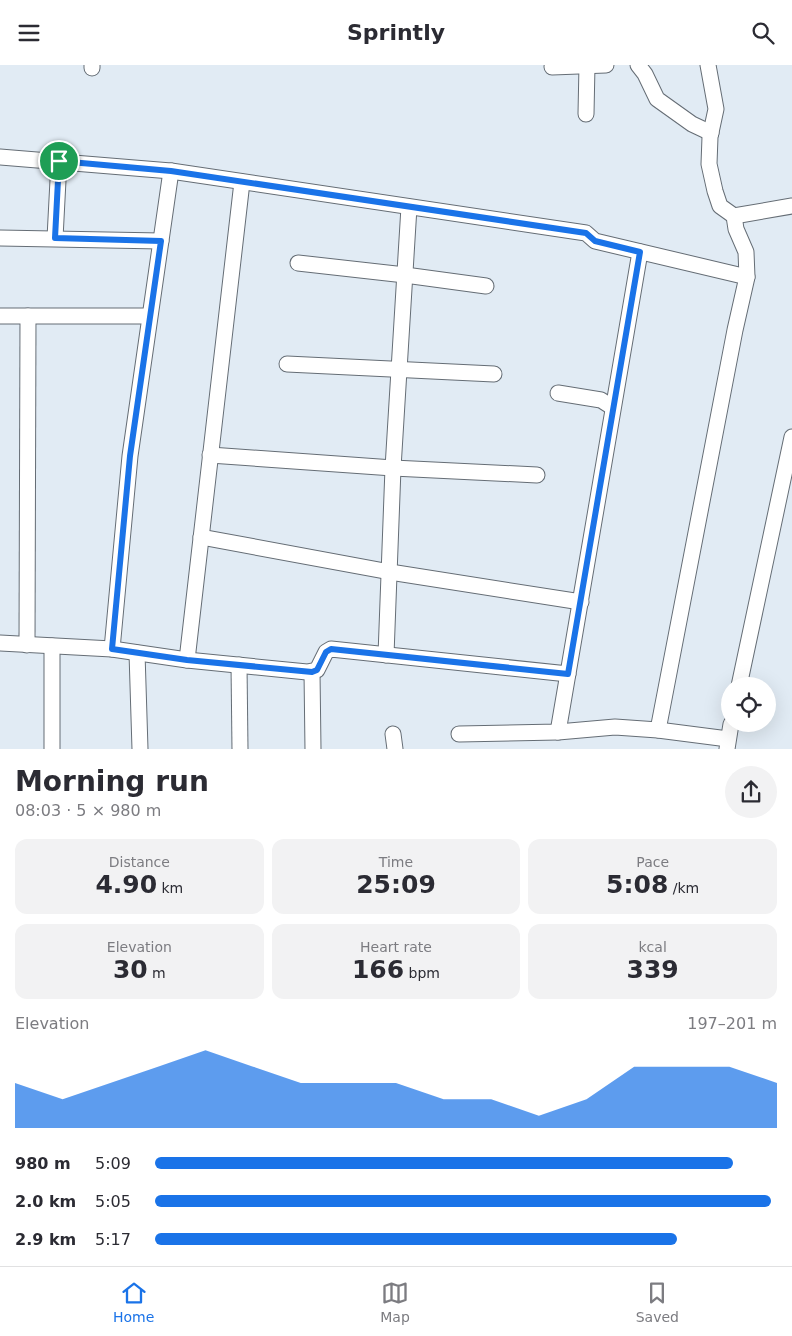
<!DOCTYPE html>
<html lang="en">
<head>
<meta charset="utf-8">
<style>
	body { margin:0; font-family:"DejaVu Sans",sans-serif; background:#f2f2f3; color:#2b2b33; height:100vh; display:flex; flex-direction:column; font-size:19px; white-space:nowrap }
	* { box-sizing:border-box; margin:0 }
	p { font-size:16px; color:#7c7c81 }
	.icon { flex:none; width:28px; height:28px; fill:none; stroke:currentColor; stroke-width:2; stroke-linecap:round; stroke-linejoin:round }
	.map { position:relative; height:684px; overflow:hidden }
	.panel { display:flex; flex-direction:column; background:#fff; flex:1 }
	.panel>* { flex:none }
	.tools { position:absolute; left:721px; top:612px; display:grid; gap:10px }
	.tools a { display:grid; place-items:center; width:55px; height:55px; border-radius:50%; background:#fff; box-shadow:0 5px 20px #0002; font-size:25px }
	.pin { position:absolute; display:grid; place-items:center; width:42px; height:42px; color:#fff; margin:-21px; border:2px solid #fff; border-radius:50%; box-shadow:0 1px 5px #0007 }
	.round { display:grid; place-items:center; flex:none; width:52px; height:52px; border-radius:26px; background:#f2f2f3 }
	.headline { display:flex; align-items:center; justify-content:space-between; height:85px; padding:0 15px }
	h1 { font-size:28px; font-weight:600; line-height:38px }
	.figures { display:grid; grid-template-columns:repeat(3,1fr); gap:8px; height:85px; padding:5px 15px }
	.figures div { display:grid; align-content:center; border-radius:12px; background:#f2f2f3; text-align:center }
	.figures b { font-size:25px; font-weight:600 }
	.figures small { font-size:14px; font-weight:400 }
	.figures p { font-size:14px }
	.chart { height:140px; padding:10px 15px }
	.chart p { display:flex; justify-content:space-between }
	.chart svg { width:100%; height:90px; margin-top:5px; fill:#1a73e8; opacity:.7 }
	ul { padding:0 15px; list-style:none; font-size:16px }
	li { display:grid; grid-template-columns:80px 60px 1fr; align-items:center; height:38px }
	li i { height:12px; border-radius:6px; background:#1a73e8 }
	header { display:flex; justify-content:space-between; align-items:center; height:65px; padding:0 15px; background:#fff; font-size:22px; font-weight:600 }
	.tabs { display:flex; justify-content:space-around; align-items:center; height:70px; border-top:1px solid #e1e1e2; background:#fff; font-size:14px; color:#7c7c81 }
	.tabs a { display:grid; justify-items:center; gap:2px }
	.tabs .current { color:#1a73e8 }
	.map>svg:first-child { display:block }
</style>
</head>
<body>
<header><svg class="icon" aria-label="menu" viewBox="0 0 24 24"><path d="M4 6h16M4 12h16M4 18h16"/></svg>Sprintly<svg class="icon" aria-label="search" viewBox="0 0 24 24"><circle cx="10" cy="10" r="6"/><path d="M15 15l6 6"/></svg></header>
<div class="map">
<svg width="792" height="684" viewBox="0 0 792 684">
	<rect width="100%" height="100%" fill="#e1ebf4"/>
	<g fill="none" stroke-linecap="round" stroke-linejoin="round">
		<defs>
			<g id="street">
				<path d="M 638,0 L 645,9 L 657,34 L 692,59 L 711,68"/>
				<path d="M 552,2 L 606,0"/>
				<path d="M 92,3 L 92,0"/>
				<path d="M 586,49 L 587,0"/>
				<path d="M 0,92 L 171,106 L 586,168 L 595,176 L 747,212"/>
				<path d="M 734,151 L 792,141"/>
				<path d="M 0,173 L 161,176"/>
				<path d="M 55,173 L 59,96"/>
				<path d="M 298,198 L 405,210 L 486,221"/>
				<path d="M 0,251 L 149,251"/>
				<path d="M 287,299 L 494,309"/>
				<path d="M 558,328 L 601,335 L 612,342"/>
				<path d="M 210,390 L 393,403 L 537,410"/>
				<path d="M 201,472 L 390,507 L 581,537"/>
				<path d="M 0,578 L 112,584 L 187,595 L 307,607 L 317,605 L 326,587 L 331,584 L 568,609"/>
				<path d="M 27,580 L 28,251"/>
				<path d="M 52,581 L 52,684"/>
				<path d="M 112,584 L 130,391 L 171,106"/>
				<path d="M 137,588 L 140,684"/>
				<path d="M 386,590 L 393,403 L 409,142"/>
				<path d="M 187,595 L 242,117"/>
				<path d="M 239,600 L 240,684"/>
				<path d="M 312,607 L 313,684"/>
				<path d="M 739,621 L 792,372"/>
				<path d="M 658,665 L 735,265 L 747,212 L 746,187 L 736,164 L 734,151 L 720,141 L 715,126 L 709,99 L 710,72 L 716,44 L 708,0"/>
				<path d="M 558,667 L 640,187"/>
				<path d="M 393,669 L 395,684"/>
				<path d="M 459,669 L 558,667 L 615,662 L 658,665 L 728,674"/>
				<path d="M 727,684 L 731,659"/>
			</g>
		</defs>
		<!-- street casing -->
		<use href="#street" stroke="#656d75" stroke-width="17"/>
		<!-- street -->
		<use href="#street" stroke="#fff" stroke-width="15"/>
	</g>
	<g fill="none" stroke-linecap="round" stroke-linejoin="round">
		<defs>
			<path id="route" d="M 59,96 L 171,106 L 586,168 L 595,176 L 640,187 L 568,609 L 331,584 L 326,587 L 317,605 L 312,607 L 187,595 L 112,584 L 130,391 L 161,176 L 55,173 Z"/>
		</defs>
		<!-- route casing -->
		<use href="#route" stroke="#fff" stroke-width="10"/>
		<!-- route -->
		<use href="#route" stroke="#1a73e8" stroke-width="6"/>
	</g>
</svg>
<div class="tools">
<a><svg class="icon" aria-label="locate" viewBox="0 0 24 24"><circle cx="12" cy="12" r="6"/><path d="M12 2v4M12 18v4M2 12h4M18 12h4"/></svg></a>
</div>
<div class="pin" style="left:59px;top:96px;background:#1e9e55"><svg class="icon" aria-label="arrive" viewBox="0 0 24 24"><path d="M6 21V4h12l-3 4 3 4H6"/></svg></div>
</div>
<section class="panel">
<div class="headline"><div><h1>Morning run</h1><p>08:03 · 5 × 980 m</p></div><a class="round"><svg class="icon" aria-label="share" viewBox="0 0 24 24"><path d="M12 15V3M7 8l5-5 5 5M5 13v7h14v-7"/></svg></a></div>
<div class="figures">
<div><p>Distance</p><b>4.90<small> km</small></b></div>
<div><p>Time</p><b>25:09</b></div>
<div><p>Pace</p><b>5:08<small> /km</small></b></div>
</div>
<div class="figures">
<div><p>Elevation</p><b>30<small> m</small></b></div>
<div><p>Heart rate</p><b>166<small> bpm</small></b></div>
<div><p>kcal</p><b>339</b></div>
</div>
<div class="chart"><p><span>Elevation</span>197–201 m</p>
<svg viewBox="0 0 160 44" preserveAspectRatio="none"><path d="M0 44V22L10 30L20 22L30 14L40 6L50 14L60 22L70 22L80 22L90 30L100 30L110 38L120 30L130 14L140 14L150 14L160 22V44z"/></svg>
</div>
<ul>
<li><b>980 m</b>5:09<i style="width:93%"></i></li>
<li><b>2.0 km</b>5:05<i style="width:99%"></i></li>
<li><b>2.9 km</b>5:17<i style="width:84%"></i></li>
</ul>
</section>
<nav class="tabs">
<a class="current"><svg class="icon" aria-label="home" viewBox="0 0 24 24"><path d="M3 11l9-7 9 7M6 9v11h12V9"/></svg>Home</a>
<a><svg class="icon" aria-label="map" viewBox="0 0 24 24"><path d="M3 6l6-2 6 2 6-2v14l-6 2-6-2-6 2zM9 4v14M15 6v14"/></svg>Map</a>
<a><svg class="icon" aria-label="saved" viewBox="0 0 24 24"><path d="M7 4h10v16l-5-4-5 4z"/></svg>Saved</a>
</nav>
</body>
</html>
